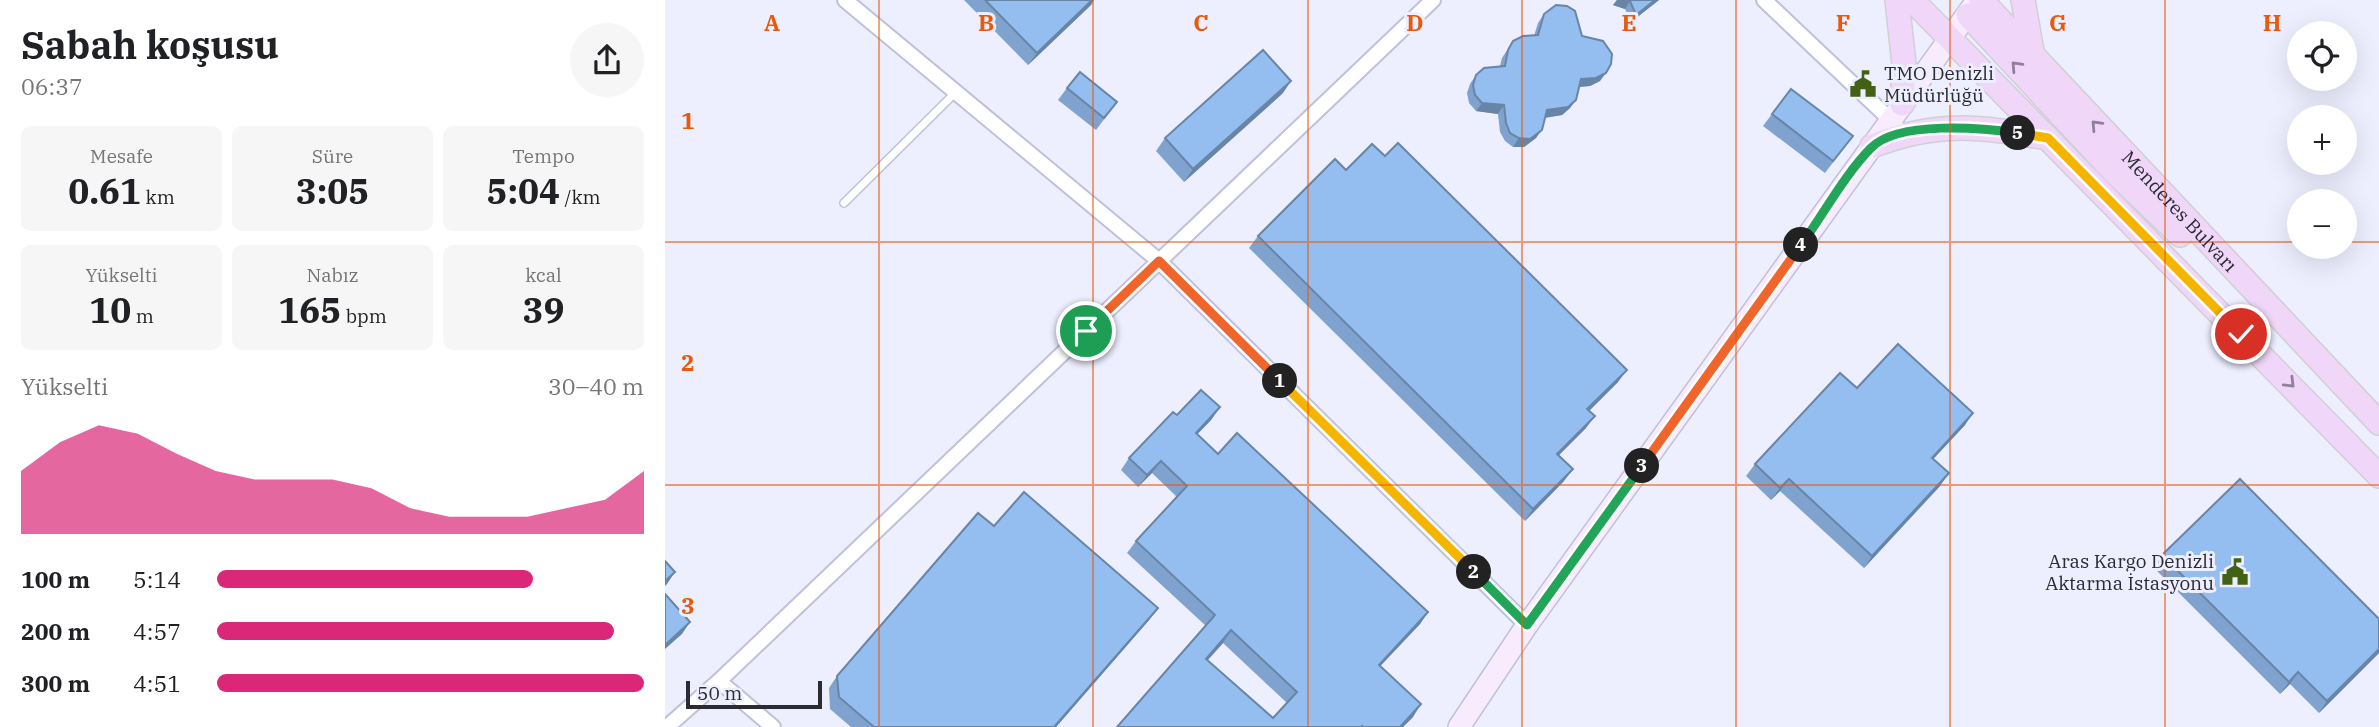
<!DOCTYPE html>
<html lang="tr">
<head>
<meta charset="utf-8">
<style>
	body { margin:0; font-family:"IBM Plex Serif",serif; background:#f6f6f6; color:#202124; height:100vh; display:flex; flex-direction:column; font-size:26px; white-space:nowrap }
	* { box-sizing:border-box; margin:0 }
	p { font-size:23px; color:#757577 }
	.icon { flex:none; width:38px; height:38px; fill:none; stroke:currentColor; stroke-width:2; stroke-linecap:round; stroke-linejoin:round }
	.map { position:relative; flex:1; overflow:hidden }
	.drawer { display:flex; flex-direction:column; background:#fff; width:665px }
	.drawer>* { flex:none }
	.fabs { position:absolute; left:1622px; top:21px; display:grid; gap:14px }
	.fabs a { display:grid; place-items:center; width:70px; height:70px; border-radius:50%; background:#fff; box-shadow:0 7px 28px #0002; font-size:35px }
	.scale { position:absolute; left:21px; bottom:18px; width:136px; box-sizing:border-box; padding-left:7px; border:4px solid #2b2b35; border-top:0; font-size:19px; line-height:24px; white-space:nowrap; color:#2b2b35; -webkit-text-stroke:5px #edeefe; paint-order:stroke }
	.pin { position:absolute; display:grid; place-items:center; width:60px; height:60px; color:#fff; margin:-30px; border:4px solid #fff; border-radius:50%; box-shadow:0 2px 7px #0007 }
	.km { position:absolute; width:35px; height:35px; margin:-18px; border-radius:50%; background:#222; color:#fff; font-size:19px; line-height:35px; text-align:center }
	.round { display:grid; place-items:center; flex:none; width:74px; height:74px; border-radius:37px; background:#f6f6f6 }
	.summary { display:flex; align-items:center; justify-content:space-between; height:119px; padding:0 21px }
	h1 { font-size:38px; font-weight:700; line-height:52px }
	.figures { display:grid; grid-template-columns:repeat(3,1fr); gap:10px; height:119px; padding:7px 21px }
	.figures div { display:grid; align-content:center; border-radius:10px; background:#f6f6f6; text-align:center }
	.figures b { font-size:35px; font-weight:700 }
	.figures small { font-size:19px; font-weight:400 }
	.figures p { font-size:19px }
	.chart { height:196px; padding:14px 21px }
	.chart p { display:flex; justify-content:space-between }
	.chart svg { width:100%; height:126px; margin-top:7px; fill:#db2777; opacity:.7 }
	ul { padding:0 21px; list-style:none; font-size:23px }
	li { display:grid; grid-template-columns:112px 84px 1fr; align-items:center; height:52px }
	li i { height:18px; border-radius:9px; background:#db2777 }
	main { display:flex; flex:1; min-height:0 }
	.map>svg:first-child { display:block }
</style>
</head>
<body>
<main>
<section class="drawer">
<div class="summary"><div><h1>Sabah koşusu</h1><p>06:37</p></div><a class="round"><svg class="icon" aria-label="share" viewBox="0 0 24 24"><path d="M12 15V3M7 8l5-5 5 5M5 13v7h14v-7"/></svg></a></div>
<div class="figures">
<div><p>Mesafe</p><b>0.61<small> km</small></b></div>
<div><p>Süre</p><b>3:05</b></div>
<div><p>Tempo</p><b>5:04<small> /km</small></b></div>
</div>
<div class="figures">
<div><p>Yükselti</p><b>10<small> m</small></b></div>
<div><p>Nabız</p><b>165<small> bpm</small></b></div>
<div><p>kcal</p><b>39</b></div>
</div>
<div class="chart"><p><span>Yükselti</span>30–40 m</p>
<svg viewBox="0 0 160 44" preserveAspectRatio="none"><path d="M0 44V22L10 12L20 6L30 9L40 16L50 22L60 25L70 25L80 25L90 28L100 35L110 38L120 38L130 38L140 35L150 32L160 22V44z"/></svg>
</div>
<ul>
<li><b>100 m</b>5:14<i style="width:74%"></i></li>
<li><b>200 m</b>4:57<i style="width:93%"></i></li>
<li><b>300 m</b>4:51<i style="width:100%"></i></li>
</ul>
</section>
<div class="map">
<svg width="1714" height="727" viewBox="0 0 1714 727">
	<rect width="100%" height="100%" fill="#edeefe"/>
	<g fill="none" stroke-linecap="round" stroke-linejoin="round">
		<defs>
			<path id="lane" d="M 179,203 L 291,92"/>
			<g id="street">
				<path d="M 180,0 L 494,261 L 862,625"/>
				<path d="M 1099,0 L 1231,125"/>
				<path d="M 54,681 L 108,727"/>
				<path d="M 2,727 L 54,681 L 768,0"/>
			</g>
			<path id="secondary" d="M 794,727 L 862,625 L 1311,2"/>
			<g id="primary">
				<path d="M 1232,0 L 1239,64 L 1237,104"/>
				<path d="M 1247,0 L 1714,476"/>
				<path id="s1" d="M 1316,0 L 1714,423"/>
				<path d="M 1358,0 L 1368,57"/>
				<path d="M 1303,15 L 1449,172 L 1515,235"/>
				<path d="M 1207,146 C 1273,120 1315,127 1383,138"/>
			</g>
		</defs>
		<!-- lane casing -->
		<use href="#lane" stroke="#c0c0da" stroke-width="10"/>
		<!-- street casing -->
		<use href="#street" stroke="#c0c0da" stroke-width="18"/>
		<!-- secondary casing -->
		<use href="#secondary" stroke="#c0c0da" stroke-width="24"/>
		<!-- primary casing -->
		<use href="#primary" stroke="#d0d0d3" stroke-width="26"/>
		<!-- lane -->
		<use href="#lane" stroke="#fff" stroke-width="7"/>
		<!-- street -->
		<use href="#street" stroke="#fff" stroke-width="14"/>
		<!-- secondary -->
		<use href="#secondary" stroke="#f8ebfd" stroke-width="21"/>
		<!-- primary -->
		<use href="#primary" stroke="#f0d7fa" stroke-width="23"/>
	</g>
	<!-- wall -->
	<g fill="#7fa3ce" fill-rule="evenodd">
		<path d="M 299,0 L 429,0 L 426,5 L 363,65 Z"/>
		<path d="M 952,0 L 994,0 L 966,22 L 960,9 L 948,5 Z"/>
		<path d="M 879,14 L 917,36 L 935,81 L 925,86 L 914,87 L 905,108 L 897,115 L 880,118 L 871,138 L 859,147 L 848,147 L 840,141 L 835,132 L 833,114 L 811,111 L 804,103 L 802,93 L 805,84 L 811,75 L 835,66 L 837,58 L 848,41 L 869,36 L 873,23 Z"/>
		<path d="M 402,88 L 443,114 L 431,130 L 393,100 Z"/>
		<path d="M 618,93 L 519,182 L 491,151 L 500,138 Z"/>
		<path d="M 1107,114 L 1179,148 L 1160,173 L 1098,126 Z"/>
		<path d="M 681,170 L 953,382 L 924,411 L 921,428 L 894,455 L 899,481 L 860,521 L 584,248 L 593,236 Z"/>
		<path d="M 1192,388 L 1300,425 L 1268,459 L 1275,486 L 1199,568 L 1115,491 L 1106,500 L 1081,476 L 1090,464 Z"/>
		<path d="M 555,407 L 546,420 L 532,434 L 553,454 L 763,612 L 755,624 L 715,666 L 748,717 L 738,727 L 452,727 L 541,626 L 462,553 L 471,541 L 512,497 L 487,473 L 473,487 L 456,470 L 464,458 L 512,415 ZM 558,643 L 622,703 L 608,718 L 542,661 Z"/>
		<path d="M 1497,555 L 1714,619 L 1714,653 L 1654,713 L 1625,684 L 1615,694 L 1489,568 Z"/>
		<path d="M 484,620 L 391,727 L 186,727 L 165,709 L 164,688 L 172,676 Z"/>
	</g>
	<!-- shaded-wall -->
	<g fill="#6885a8">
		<path d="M 427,0 L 429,0 L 426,5 L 363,65 L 372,53 Z"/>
		<path d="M 952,0 L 962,0 L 965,1 L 960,9 L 948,5 Z"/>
		<path d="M 990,0 L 994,0 L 966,22 L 971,15 Z"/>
		<path d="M 941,73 L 935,81 L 925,86 L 910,87 L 916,79 Z"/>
		<path d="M 626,81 L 618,93 L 519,182 L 528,169 Z"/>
		<path d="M 911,100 L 905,108 L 897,115 L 877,118 L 882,110 Z"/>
		<path d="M 817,103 L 839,105 L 833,114 L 811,111 Z"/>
		<path d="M 877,130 L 871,138 L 859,147 L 848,147 L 854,138 Z"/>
		<path d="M 962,370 L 953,382 L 914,421 L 922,409 Z"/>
		<path d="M 555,407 L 546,420 L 522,445 L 531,433 Z"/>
		<path d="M 1308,413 L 1300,425 L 1258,470 L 1267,458 Z"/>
		<path d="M 930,416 L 921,428 L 883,466 L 892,454 Z"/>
		<path d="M 496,461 L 487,473 L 473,487 L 482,475 Z"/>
		<path d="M 908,469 L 899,481 L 860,521 L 868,509 Z"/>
		<path d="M 1284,473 L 1275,486 L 1199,568 L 1207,556 Z"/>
		<path d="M 1124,479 L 1115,491 L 1106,500 L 1115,488 Z"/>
		<path d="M 10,572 L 2,584 L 0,586 L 0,581 Z"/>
		<path d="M 493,608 L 484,620 L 391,727 L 389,727 Z"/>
		<path d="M 763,612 L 755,624 L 705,677 L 714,665 Z"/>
		<path d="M 25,622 L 17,634 L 0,649 L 0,645 Z"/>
		<path d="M 566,630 L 558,643 L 532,672 L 541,659 Z"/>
		<path d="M 1714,649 L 1714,653 L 1654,713 L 1662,701 Z"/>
		<path d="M 1633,672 L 1625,684 L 1615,694 L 1624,682 Z"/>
		<path d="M 756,704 L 748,717 L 738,727 L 735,727 Z"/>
	</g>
	<!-- building -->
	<g fill="#94bef0" stroke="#6885a8" stroke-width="2" fill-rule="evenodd">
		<path d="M 320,0 L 427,0 L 372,53 Z"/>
		<path d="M 962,0 L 990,0 L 971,15 L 965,1 Z"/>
		<path d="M 891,5 L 902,6 L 910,11 L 917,36 L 938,41 L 947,54 L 946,64 L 941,73 L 931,78 L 916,79 L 911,100 L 903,107 L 882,110 L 877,130 L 865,139 L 854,138 L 845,133 L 841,123 L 839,105 L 817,103 L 810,95 L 808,85 L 811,75 L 819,68 L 840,66 L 843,50 L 848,41 L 858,36 L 873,35 L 879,14 Z"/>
		<path d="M 598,50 L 626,81 L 528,169 L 500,138 Z"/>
		<path d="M 415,72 L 452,102 L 439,118 L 402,88 Z"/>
		<path d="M 1126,89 L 1188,136 L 1168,161 L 1107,114 Z"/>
		<path d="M 733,143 L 962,370 L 922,409 L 930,416 L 892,454 L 908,469 L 868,509 L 593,236 L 670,159 L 681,170 L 707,144 L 720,156 Z"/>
		<path d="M 1233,344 L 1308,413 L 1267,458 L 1284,473 L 1207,556 L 1124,479 L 1115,488 L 1090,464 L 1175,373 L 1192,388 Z"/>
		<path d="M 536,390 L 555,407 L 531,433 L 553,454 L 572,433 L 763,612 L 714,665 L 756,704 L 735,727 L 698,727 L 697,726 L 696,727 L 452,727 L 550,615 L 471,541 L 522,486 L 496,461 L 482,475 L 464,458 L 508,412 L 512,415 ZM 566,630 L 632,692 L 608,718 L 541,659 Z"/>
		<path d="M 1575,479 L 1714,619 L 1714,649 L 1662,701 L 1633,672 L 1624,682 L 1497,555 Z"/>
		<path d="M 359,492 L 493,608 L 389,727 L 209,727 L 174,697 L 172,676 L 313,513 L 329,526 Z"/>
		<path d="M 0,561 L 10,572 L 0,581 Z"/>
		<path d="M 0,594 L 25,622 L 0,645 Z"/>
	</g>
	<!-- one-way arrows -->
	<defs><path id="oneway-chevron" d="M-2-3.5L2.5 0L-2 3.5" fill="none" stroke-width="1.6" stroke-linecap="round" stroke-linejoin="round" transform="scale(1.75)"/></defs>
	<g stroke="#8e8198">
		<use href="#oneway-chevron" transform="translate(1351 66) rotate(-133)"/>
		<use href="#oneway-chevron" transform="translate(1431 125) rotate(-133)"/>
		<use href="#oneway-chevron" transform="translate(1625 383) rotate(45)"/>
	</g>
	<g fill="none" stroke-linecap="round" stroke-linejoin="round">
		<defs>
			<path id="split-1" d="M 421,331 L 494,261 L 615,381"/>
			<path id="split-2" d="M 615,381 L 809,572"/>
			<path id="split-3" d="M 809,572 L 862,625 L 977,466"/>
			<path id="split-4" d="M 977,466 L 1136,245"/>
			<path id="split-5" d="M 1136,245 C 1158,215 1180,174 1206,148 C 1233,120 1318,128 1353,133"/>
			<path id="split-6" d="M 1353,133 L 1383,138 L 1576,334"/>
		</defs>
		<!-- split-1 casing -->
		<use href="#split-1" stroke="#fff" stroke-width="14"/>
		<!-- split-2 casing -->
		<use href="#split-2" stroke="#fff" stroke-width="14"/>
		<!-- split-3 casing -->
		<use href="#split-3" stroke="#fff" stroke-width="14"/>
		<!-- split-4 casing -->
		<use href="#split-4" stroke="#fff" stroke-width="14"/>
		<!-- split-5 casing -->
		<use href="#split-5" stroke="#fff" stroke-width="14"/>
		<!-- split-6 casing -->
		<use href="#split-6" stroke="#fff" stroke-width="14"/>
		<!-- split-1 -->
		<use href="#split-1" stroke="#f0652b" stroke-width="9"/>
		<!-- split-2 -->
		<use href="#split-2" stroke="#f5b400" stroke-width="9"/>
		<!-- split-3 -->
		<use href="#split-3" stroke="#22a559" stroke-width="9"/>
		<!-- split-4 -->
		<use href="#split-4" stroke="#f0652b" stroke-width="9"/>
		<!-- split-5 -->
		<use href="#split-5" stroke="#22a559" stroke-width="9"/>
		<!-- split-6 -->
		<use href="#split-6" stroke="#f5b400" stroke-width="9"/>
	</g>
	<!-- grid -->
	<path fill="none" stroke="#e8590c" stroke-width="2" stroke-opacity="0.55" d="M 214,0 L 214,727M 428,0 L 428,727M 643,0 L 643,727M 857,0 L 857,727M 1071,0 L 1071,727M 1285,0 L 1285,727M 1500,0 L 1500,727M 0,242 L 1634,242M 1680,242 L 1714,242M 0,485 L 1714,485"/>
	<!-- icons -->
	<defs>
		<symbol id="civic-bare" viewBox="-9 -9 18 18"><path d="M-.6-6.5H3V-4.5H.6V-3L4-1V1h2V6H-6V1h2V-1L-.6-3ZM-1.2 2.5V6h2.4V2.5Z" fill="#426115" stroke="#edeefe" stroke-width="2.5" paint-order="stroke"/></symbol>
	</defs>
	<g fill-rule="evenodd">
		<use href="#civic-bare" x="1179" y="65" width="38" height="38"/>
		<use href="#civic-bare" x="1551" y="553" width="38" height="38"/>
	</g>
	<g text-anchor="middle" stroke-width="6" stroke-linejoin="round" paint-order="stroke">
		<!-- poi labels -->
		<g font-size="19" fill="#2b2b35" stroke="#edeefe" text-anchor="start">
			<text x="1219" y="80">TMO Denizli<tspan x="1219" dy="22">Müdürlüğü</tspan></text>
			<text x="1549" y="568" text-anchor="end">Aras Kargo Denizli<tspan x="1549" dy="22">Aktarma İstasyonu</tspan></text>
		</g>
		<!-- street labels -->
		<g font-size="19" fill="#2b2b35" stroke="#edeefe">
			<text dy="7" stroke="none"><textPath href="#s1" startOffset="290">Menderes Bulvarı</textPath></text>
		</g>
	</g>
	<g font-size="23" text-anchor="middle" font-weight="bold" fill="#e8590c" stroke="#edeefe" stroke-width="6" stroke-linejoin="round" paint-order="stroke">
		<text x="107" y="31">A</text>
		<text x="321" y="31">B</text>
		<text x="536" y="31">C</text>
		<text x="750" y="31">D</text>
		<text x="964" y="31">E</text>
		<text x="1178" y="31">F</text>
		<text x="1393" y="31">G</text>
		<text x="1607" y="31">H</text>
		<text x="23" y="129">1</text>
		<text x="23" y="371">2</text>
		<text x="23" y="614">3</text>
	</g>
</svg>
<div class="fabs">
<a><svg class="icon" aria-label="locate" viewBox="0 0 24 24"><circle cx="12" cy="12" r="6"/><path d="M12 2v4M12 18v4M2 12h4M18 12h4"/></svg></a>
<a>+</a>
<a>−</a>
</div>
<div class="scale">50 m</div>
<div class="pin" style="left:421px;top:331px;background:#1e9e55"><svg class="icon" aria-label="arrive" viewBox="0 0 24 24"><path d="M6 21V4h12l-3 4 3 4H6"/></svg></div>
<div class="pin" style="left:1576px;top:334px;background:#d93025"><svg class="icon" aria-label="check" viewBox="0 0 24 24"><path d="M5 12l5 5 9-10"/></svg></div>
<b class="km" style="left:615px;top:381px">1</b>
<b class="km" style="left:809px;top:572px">2</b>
<b class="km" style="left:977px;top:466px">3</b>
<b class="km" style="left:1136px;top:245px">4</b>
<b class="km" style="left:1353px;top:133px">5</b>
</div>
</main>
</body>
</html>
